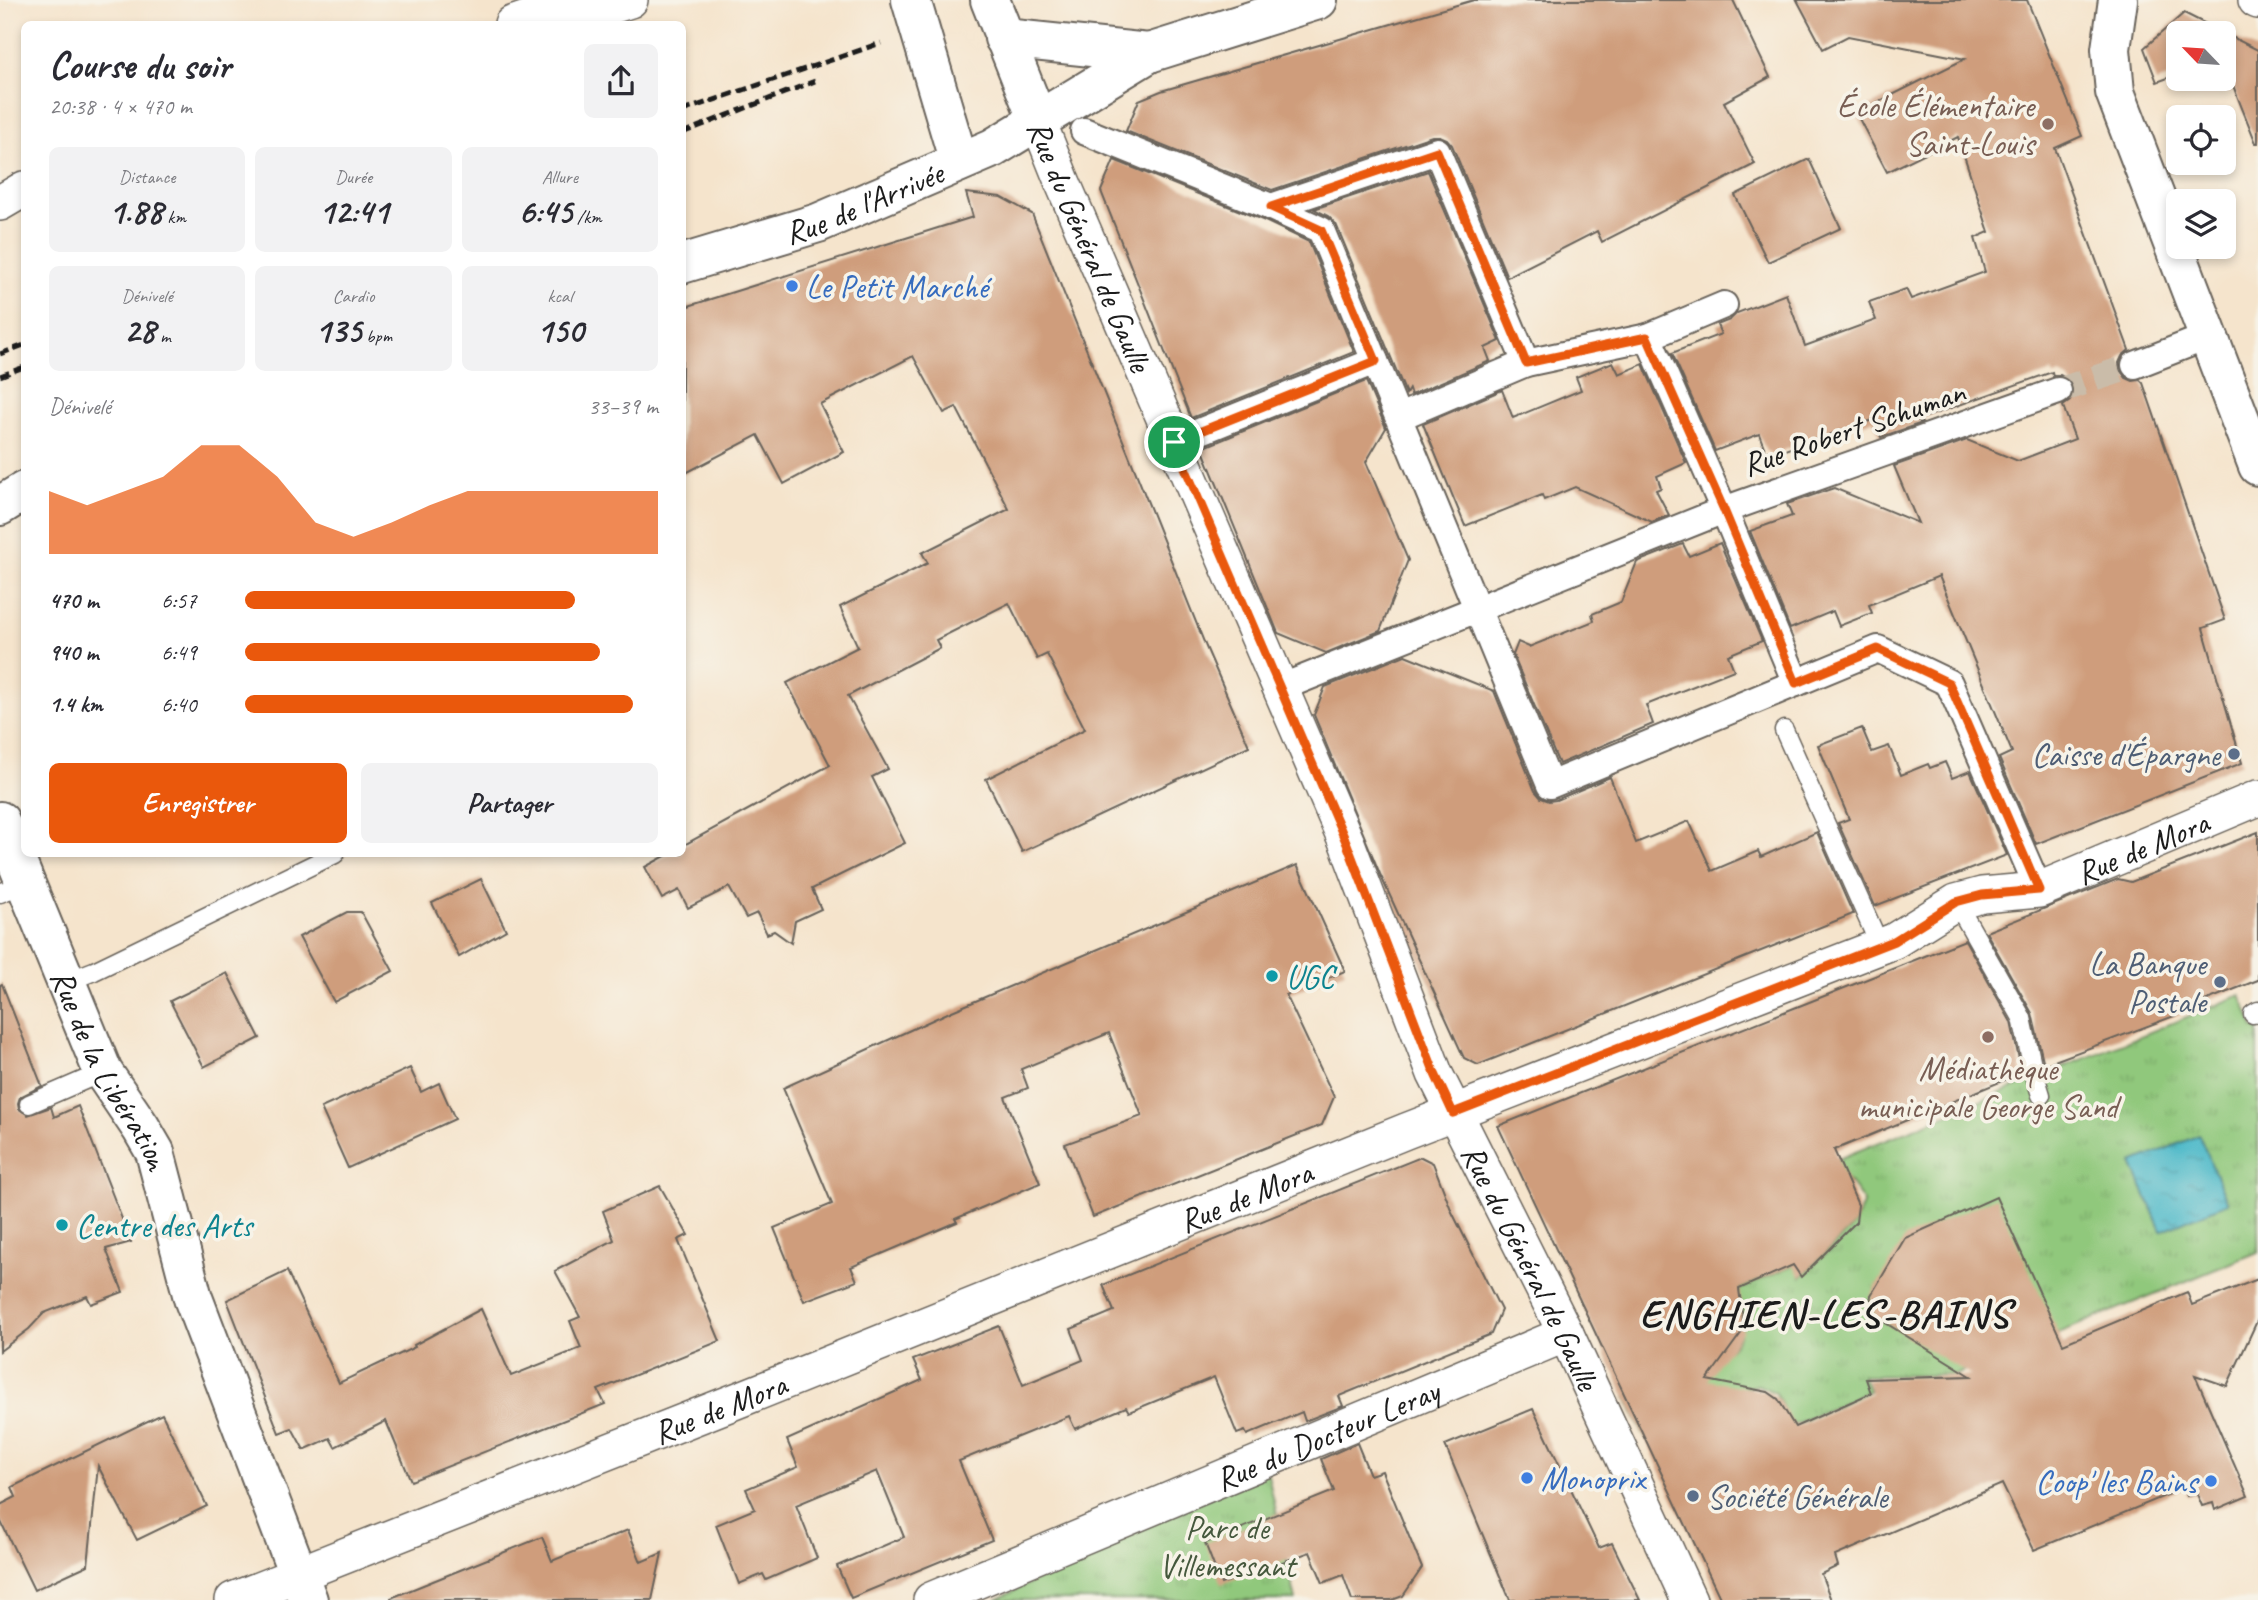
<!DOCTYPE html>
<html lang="fr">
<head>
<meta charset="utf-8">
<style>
	body { margin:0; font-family:Caveat,sans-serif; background:#f2f2f3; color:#2b2b33; height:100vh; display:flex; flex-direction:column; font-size:26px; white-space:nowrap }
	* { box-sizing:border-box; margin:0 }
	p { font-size:23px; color:#7c7c81 }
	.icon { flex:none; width:38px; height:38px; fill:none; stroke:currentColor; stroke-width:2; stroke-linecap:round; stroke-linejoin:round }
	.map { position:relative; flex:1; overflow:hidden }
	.sheet { position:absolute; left:21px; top:21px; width:665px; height:836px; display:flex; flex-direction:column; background:#fff; border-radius:10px; box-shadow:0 4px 10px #0003 }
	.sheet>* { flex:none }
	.needle { width:46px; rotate:295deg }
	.tools { position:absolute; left:2166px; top:21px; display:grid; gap:14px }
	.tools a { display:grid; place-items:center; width:70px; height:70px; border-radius:10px; background:#fff; box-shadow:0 4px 10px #0003; font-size:35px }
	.pin { position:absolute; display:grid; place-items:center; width:60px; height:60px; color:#fff; margin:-30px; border:4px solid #fff; border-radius:50%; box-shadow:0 2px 7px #0007 }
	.round { display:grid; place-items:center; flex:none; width:74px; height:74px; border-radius:10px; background:#f2f2f3 }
	.head { display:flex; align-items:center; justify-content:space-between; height:119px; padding:0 28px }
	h1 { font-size:38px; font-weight:600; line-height:52px }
	.figures { display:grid; grid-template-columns:repeat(3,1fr); gap:10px; height:119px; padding:7px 28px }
	.figures div { display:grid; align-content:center; border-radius:10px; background:#f2f2f3; text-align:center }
	.figures b { font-size:35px; font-weight:600 }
	.figures small { font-size:19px; font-weight:400 }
	.figures p { font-size:19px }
	.chart { height:196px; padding:14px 28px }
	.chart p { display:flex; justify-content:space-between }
	.chart svg { width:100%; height:126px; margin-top:7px; fill:#ea580c; opacity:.7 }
	.action { display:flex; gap:14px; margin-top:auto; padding:14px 28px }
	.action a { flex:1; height:80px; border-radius:10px; background:#ea580c; color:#fff; font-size:28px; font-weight:600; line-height:80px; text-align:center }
	.action a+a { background:#f2f2f3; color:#2b2b33 }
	ul { padding:0 28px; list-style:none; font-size:23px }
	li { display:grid; grid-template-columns:112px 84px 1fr; align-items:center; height:52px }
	li i { height:18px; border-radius:9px; background:#ea580c }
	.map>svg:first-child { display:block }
</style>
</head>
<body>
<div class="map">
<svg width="2258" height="1600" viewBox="0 0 2258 1600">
	<defs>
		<pattern id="park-tufts" width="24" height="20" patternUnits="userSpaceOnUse" patternTransform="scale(1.75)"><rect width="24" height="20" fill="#90c87b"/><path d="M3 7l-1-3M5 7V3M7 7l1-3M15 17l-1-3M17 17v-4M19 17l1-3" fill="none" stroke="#7cab6a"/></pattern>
		<pattern id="water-ripples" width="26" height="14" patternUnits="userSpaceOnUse" patternTransform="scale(1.75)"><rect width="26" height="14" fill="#4db9c9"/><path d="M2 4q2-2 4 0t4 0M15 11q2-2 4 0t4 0" fill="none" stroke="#439eac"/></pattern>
	</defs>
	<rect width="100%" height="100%" fill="#f7f3e8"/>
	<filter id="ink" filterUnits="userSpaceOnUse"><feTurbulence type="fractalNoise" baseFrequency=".0143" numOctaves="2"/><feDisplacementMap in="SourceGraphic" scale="14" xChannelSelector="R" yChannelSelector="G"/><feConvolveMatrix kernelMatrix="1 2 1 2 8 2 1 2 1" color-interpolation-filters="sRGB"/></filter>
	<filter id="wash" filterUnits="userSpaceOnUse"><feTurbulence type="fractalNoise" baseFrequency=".00686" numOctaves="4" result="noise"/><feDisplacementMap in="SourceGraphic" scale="28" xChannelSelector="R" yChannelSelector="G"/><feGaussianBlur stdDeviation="1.57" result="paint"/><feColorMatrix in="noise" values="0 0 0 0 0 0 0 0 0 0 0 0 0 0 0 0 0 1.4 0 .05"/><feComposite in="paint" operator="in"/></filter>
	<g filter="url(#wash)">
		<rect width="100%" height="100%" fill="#f5e4cc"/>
		<!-- park -->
		<g fill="url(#park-tufts)" stroke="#56724c" stroke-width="2">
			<path d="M 2241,995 L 2254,1028 L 2258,1027 L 2258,1252 L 1955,1375 L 1862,1376 L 1869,1391 L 1791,1426 L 1776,1393 L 1758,1385 L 1745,1388 L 1645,1438 L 1626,1398 L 1729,1349 C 1749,1332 1742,1313 1733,1292 L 1798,1263 L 1801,1277 L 1854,1225 L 1864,1202 L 1851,1184 L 1828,1163 Z"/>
			<path d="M 1266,1466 L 1296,1600 L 996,1600 Z"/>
		</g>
		<!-- water -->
		<path fill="url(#water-ripples)" stroke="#346a72" stroke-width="2" d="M 2199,1135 L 2228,1203 L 2161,1231 L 2132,1163 Z"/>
		<g id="blocks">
			<!-- building -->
			<g fill="#cf9d7c">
				<path d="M 1474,0 L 1733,0 L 1770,77 L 1724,102 L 1755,164 L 1602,242 L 1597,231 L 1507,277 L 1452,145 L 1447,139 L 1440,136 L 1432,136 L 1272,190 L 1126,131 L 1139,100 L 1161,91 Z"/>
				<path d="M 1797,0 L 2027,0 L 2082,136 L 2055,148 L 2129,350 L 2122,356 L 2119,363 L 2120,370 L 2126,378 L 2133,381 L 2140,380 L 2143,383 L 2225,620 L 2203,628 L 2242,763 L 2036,844 L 1999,758 L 2012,752 L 1939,576 L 1869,605 L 1872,613 L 1839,626 L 1833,611 L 1790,629 L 1750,531 L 1792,516 L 1787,504 L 1834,488 L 1918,523 L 1894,466 L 1967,440 L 2018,461 L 2075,439 L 2063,406 L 2070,401 L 2074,393 L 2073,386 L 2068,379 L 2060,375 L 2053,376 L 2052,372 L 1917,420 L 1922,423 L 1881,437 L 1873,420 L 1770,455 L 1768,451 L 1766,452 L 1759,434 L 1715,451 L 1672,353 L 1721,334 L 1717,325 L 1730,320 L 1737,313 L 1786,294 L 1805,346 L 1876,320 L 1869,302 L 1906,289 L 1911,299 L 1985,272 L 1975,238 L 1989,232 L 1958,137 L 1887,172 L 1856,113 L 1965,59 L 1848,36 L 1823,49 Z"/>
				<path d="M 2184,13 L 2258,50 L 2258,143 L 2256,143 L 2224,63 L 2224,33 L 2179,33 L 2179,74 L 2157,82 L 2144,48 Z"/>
				<path d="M 1809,159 L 1841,228 L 1768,262 L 1735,195 Z"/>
				<path d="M 1114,160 L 1265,221 L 1309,242 L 1354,352 L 1191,418 L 1101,191 Z"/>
				<path d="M 1428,171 L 1500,341 L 1485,348 L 1490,361 L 1411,395 L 1409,389 L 1406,394 L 1336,224 L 1328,216 L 1314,209 Z"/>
				<path d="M 966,193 L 1001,197 L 1032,214 L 1206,647 L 1249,746 L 1022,852 L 986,779 L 1085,729 L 1047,654 L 1037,659 L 1009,603 L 936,640 L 940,648 L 848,696 L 888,769 L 872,777 L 905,843 L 812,889 L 821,909 L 795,921 L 791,943 L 774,931 L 767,934 L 757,913 L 746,918 L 729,887 L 688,908 L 679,890 L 662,899 L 645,867 L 669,854 L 682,854 L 682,846 L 830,765 L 787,683 L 858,647 L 840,607 L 928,563 L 922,553 L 1009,509 L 956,407 L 944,413 L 913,356 L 820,404 L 844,452 L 784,484 L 758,435 L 682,475 L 682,308 L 973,217 Z"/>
				<path d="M 1613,362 L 1619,374 L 1643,364 L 1686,463 L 1657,476 L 1661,488 L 1656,490 L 1669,515 L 1652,522 L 1575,487 L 1544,500 L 1542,495 L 1465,526 L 1423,424 L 1502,390 L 1513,418 L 1581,390 L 1576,377 Z"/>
				<path d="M 1366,381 L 1386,428 L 1366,462 L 1408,560 L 1380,631 L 1326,653 L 1278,633 L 1202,448 Z"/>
				<path d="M 1720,543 L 1762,641 L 1728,655 L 1734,670 L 1646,705 L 1653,724 L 1559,764 L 1513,655 L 1518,642 L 1529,647 L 1594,621 L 1592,614 L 1621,602 L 1637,562 L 1683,544 L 1689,556 Z"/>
				<path d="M 1405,655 L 1494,691 L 1535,791 L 1541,798 L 1549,801 L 1556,800 L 1610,777 L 1636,843 L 1689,821 L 1712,871 L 1758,851 L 1761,857 L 1817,832 L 1853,914 L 1478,1065 L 1464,1058 L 1380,874 L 1314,715 L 1325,687 Z"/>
				<path d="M 1862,728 L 1872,752 L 1889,746 L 1901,775 L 1928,764 L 1930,768 L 1945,762 L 1952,778 L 1970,771 L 2007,855 L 1875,906 L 1838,823 L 1849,819 L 1818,745 Z"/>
				<path d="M 2258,832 L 2258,980 L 2184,1009 L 2185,1012 L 2044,1065 L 2032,1013 L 1986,932 L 2118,879 L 2131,882 Z"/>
				<path d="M 1297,865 L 1345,971 L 1286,995 L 1334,1097 L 1322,1125 L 1093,1217 L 1065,1144 L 1142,1116 L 1109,1033 L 1021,1069 L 1028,1088 L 1005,1097 L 1040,1183 L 955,1219 L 957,1222 L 851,1267 L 857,1281 L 804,1301 L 774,1228 L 832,1204 L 783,1088 L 952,1011 Z"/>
				<path d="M 481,879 L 506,930 L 459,957 L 432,903 Z"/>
				<path d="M 347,912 L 361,912 L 393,971 L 334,1002 L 299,937 Z"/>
				<path d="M 1965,940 L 2011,1022 L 2022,1073 L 1834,1150 L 1858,1205 L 1856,1222 L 1801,1277 L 1793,1265 L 1739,1289 L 1743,1319 L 1742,1332 L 1707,1380 L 1768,1392 L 1778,1399 L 1795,1427 L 1871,1393 L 1866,1379 L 1971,1376 L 1876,1317 L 1872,1310 L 1870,1303 L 1871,1295 L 1905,1238 L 1996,1197 L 2063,1344 L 2187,1292 L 2192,1305 L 2258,1279 L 2258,1319 L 2227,1386 L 2195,1375 L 2248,1496 L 2215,1510 L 2213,1503 L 2202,1506 L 2197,1494 L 2187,1496 L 2184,1488 L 2034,1550 L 2002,1484 L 1835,1556 L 1838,1566 L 1821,1574 L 1831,1600 L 1721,1600 L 1498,1126 Z"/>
				<path d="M 227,973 L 260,1038 L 204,1067 L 170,1001 Z"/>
				<path d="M 2,984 L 42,1086 L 20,1097 L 18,1103 L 19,1109 L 28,1115 L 51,1107 L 54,1117 L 78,1106 L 131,1242 L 106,1249 L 123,1292 L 91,1304 L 87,1296 L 44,1313 L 29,1329 L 0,1351 L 0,985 Z"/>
				<path d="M 410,1068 L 421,1092 L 439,1083 L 455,1119 L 348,1168 L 321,1108 Z"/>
				<path d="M 1421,1157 L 1433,1163 L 1452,1212 L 1501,1310 L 1491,1334 L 1339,1396 L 1343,1406 L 1305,1421 L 1302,1412 L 1247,1435 L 1245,1431 L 1237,1434 L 1214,1377 L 1129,1412 L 1126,1407 L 1075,1429 L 1069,1416 L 959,1461 L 992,1540 L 851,1598 L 837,1566 L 904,1537 L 877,1471 L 796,1505 L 817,1558 L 766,1580 L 763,1574 L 739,1584 L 716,1525 L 755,1509 L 746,1489 L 798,1467 L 787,1440 L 922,1380 L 913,1360 L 999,1326 L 1023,1385 L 1083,1360 L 1071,1329 L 1114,1311 L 1103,1285 Z"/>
				<path d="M 660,1186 L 688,1235 L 678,1240 L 720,1341 L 598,1390 L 605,1404 L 411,1481 L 386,1421 L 335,1447 L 330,1438 L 304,1450 L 292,1428 L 279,1433 L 227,1300 L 287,1271 L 339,1383 L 415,1347 L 414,1345 L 481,1309 L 511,1376 L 581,1348 L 570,1321 L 580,1317 L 555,1271 L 614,1240 L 603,1211 Z"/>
				<path d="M 1533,1409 L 1599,1548 L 1612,1543 L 1640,1600 L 1510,1600 L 1445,1445 Z"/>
				<path d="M 162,1414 L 207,1506 L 137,1540 L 98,1466 L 88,1565 L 34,1590 L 0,1520 L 0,1505 L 16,1497 L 12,1487 Z"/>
				<path d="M 1357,1443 L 1370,1475 L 1382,1471 L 1422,1568 L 1403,1596 L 1392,1600 L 1352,1600 L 1343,1575 L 1323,1583 L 1310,1552 L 1221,1584 L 1205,1543 L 1334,1491 L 1321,1459 Z"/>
				<path d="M 628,1530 L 641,1562 L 662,1553 L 652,1600 L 391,1600 L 391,1598 L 542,1537 L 552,1561 Z"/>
			</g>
		</g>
	</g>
	<g filter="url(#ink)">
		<use href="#blocks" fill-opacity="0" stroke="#68625a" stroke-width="2"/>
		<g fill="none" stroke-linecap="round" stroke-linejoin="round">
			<!-- pedestrian-tunnel -->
			<path stroke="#cabca9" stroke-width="26" stroke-dasharray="26 13" stroke-linecap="butt" d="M 2058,391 L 2135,365"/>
			<defs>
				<g id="service">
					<path d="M 1784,730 L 1880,946"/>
					<path d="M 0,893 L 26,883"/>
					<path d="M 1956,902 L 2022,1018 L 2033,1069 L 2041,1095"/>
					<path d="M 66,982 L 94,971 L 335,854"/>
					<path d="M 2253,1014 L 2258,1011"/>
					<path d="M 29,1104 L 103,1072"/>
				</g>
				<g id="pedestrian">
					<path d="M 1084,131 L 1271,207 L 1321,230 L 1550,785 L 1878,649 L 1949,683 L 2039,890"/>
					<path d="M 1271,207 L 1437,151 L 1526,363"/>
					<path d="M 1648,337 L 1724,510 L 1796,683"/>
					<path d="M 2135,365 L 2209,336"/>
					<path d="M 1399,417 L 1526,363 L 1648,337 L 1724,305"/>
					<path d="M 1174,442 L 1375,361"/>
					<path d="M 1280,688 L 1724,510 L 2058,391"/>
				</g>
				<g id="minor">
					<path d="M 2256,0 L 2258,1"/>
					<path d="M 512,24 L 564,6 L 575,0"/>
					<path d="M 556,24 L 630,0"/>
					<path id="s1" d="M 1038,121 L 1062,181 L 1347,843 L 1435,1074 L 1566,1334 L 1689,1600"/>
					<path d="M 0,203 L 24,189"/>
					<path id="s2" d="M 233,1600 L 741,1399 L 1406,1131 L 1894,941 L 1956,902 L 1982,895 L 2039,890 L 2258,798"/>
					<path id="s3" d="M 931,1600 L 1566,1334"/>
				</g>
				<g id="secondary">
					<path d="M 911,0 L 959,162"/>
					<path d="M 990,0 L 1038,121"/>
					<path d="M 2118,0 L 2111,49 L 2115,92 L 2258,466"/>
					<path d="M 1004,38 L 1149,53"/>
					<path id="s4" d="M 682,264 L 818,223 L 993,148 L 1149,53 L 1318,0"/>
					<path d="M 0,506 L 24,491"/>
					<path id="s5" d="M 0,821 L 103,1072 L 141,1128 L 155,1152 L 193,1298 L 308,1600"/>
				</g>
			</defs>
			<!-- service casing -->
			<use href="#service" stroke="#68625a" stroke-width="21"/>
			<!-- pedestrian casing -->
			<use href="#pedestrian" stroke="#68625a" stroke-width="30"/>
			<!-- minor casing -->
			<use href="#minor" stroke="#68625a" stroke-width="38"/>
			<!-- secondary casing -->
			<use href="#secondary" stroke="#68625a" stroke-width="42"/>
			<!-- service -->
			<use href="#service" stroke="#fff" stroke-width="18"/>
			<!-- pedestrian -->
			<use href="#pedestrian" stroke="#fff" stroke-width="26"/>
			<!-- minor -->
			<use href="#minor" stroke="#fff" stroke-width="35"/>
			<!-- secondary -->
			<use href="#secondary" stroke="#fff" stroke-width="38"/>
			<!-- rail -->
			<g stroke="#1c1c1c" stroke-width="5" stroke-dasharray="10 5" stroke-linecap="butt">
				<path d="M 682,111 L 881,43"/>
				<path d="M 682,133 L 815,81"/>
				<path d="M 0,354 L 24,345"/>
				<path d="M 0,376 L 24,367"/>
			</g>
		</g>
	</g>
	<g fill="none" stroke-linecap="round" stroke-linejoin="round" filter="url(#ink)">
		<defs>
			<path id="route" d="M 1437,151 L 1526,363 L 1647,337 L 1724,510 L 1796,683 L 1878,649 L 1949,683 L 2039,890 L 1982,895 L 1956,902 L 1894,941 L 1453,1113 L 1435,1074 L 1347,844 L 1174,442 L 1376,361 L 1321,230 L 1271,207 Z"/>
		</defs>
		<!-- route casing -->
		<use href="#route" stroke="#fff" stroke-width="14"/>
		<!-- route -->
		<use href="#route" stroke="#ea580c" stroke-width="9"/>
	</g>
	<!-- markers -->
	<g fill="#8d6e63" stroke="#f7f3e8" stroke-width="2.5">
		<circle cx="2048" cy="124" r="7"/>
		<circle cx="1988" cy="1037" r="7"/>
	</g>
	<g fill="#3f7fe0" stroke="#f7f3e8" stroke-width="2.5">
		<circle cx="792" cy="286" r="7"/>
		<circle cx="1527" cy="1478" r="7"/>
		<circle cx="2211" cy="1481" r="7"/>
	</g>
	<g fill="#5c6f8a" stroke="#f7f3e8" stroke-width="2.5">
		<circle cx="2234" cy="754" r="7"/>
		<circle cx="2220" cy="982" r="7"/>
		<circle cx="1693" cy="1496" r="7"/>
	</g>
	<g fill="#0f9aa8" stroke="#f7f3e8" stroke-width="2.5">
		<circle cx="1272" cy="976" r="7"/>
		<circle cx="62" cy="1225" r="7"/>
	</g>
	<g text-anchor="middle" stroke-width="7" stroke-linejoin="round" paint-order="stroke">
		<!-- education labels -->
		<g font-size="33" fill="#785e54" stroke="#f7f3e8" text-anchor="end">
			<text x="2034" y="117">École Élémentaire<tspan x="2034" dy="38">Saint-Louis</tspan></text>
			<text x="1988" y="1080" text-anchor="middle">Médiathèque<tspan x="1988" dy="38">municipale George Sand</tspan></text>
		</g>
		<!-- street labels -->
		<g font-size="33" fill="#1c1c1c" stroke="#f7f3e8">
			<text dy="12" stroke="none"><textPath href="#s4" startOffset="192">Rue de l'Arrivée</textPath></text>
			<text dy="12" stroke="none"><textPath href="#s1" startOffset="135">Rue du Général de Gaulle</textPath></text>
			<text transform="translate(1853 427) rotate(-19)" y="12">Rue Robert Schuman</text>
			<text dy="12" stroke="none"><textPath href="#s2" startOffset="2056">Rue de Mora</textPath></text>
			<text dy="12" stroke="none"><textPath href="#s5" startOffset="273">Rue de la Libération</textPath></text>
			<text dy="12" stroke="none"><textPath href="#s2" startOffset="1090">Rue de Mora</textPath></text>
			<text dy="12" stroke="none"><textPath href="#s1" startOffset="1248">Rue du Général de Gaulle</textPath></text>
			<text dy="12" stroke="none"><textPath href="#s2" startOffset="523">Rue de Mora</textPath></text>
			<text dy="12" stroke="none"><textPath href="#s3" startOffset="429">Rue du Docteur Leray</textPath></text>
		</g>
		<!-- shop labels -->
		<g font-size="33" fill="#366cbe" stroke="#f7f3e8" text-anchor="start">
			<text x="806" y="298">Le Petit Marché</text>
			<text x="1541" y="1490">Monoprix</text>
			<text x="2197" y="1493" text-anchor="end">Coop' les Bains</text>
		</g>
		<!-- service labels -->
		<g font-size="33" fill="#4e5e75" stroke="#f7f3e8" text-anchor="end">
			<text x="2220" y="766">Caisse d'Épargne</text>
			<text x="2206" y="975">La Banque<tspan x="2206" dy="38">Postale</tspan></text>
			<text x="1707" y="1508" text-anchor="start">Société Générale</text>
		</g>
		<!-- culture labels -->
		<g font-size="33" fill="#0d838f" stroke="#f7f3e8" text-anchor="start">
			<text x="1286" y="988">UGC</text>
			<text x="76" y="1237">Centre des Arts</text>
		</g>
		<!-- park labels -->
		<g font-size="33" fill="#45583d" stroke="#f7f3e8">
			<text x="1227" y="1539">Parc de<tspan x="1227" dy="38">Villemessant</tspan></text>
		</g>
		<!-- district labels -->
		<g font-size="40" font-weight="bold" letter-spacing="2" fill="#1c1c1c" stroke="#f7f3e8">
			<text x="1825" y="1327">ENGHIEN-LES-BAINS</text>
		</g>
	</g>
</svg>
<div class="tools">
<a><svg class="needle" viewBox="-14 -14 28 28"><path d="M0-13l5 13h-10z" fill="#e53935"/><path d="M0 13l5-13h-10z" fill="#7c7c81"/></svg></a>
<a><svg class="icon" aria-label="locate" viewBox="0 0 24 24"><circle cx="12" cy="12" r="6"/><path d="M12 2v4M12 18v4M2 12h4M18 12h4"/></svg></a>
<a><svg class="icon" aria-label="layers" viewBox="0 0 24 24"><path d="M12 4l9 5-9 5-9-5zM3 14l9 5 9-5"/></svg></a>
</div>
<div class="pin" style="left:1174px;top:442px;background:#1e9e55"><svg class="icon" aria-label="arrive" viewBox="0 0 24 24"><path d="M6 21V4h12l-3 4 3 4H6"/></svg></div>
<section class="sheet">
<div class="head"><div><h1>Course du soir</h1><p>20:38 · 4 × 470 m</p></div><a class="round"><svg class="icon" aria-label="share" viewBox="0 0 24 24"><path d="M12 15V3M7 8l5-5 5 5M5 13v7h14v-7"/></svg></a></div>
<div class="figures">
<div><p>Distance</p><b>1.88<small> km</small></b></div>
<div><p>Durée</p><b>12:41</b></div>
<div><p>Allure</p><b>6:45<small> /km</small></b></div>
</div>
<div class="figures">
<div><p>Dénivelé</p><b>28<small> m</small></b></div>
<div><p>Cardio</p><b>135<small> bpm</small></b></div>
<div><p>kcal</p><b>150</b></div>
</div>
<div class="chart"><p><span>Dénivelé</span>33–39 m</p>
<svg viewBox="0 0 160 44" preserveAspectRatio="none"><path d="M0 44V22L10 27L20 22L30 17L40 6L50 6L60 17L70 33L80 38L90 33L100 27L110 22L120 22L130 22L140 22L150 22L160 22V44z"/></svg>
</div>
<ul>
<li><b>470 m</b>6:57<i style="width:80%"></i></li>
<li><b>940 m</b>6:49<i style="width:86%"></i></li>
<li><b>1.4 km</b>6:40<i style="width:94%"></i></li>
</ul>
<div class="action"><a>Enregistrer</a><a>Partager</a></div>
</section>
</div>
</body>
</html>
